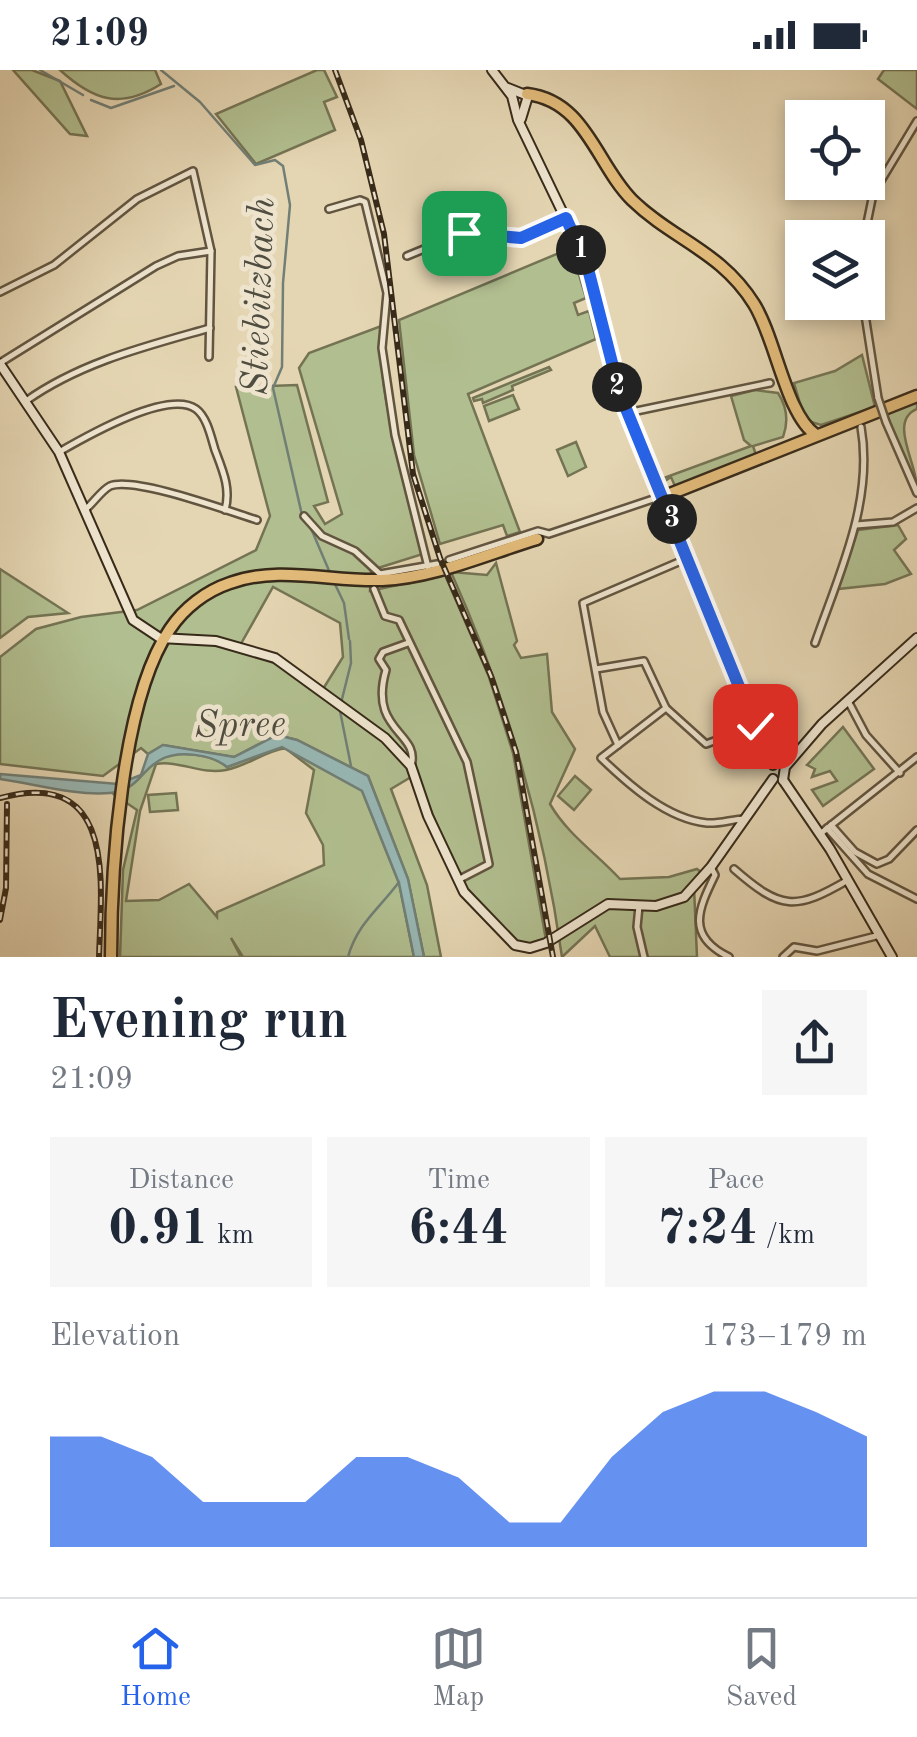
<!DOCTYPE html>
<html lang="en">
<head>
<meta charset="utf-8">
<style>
	body { margin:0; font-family:"Old Standard TT",serif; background:#f6f6f7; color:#1f2937; height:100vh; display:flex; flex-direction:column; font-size:38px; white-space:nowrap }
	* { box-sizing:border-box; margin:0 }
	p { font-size:32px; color:#747a83 }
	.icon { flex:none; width:55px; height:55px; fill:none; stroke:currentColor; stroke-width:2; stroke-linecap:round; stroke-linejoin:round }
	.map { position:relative; height:887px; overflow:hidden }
	.sheet { display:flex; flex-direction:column; background:#fff; flex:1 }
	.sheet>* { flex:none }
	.controls { position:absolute; left:785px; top:30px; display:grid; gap:20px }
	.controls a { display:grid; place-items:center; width:100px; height:100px; border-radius:0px; background:#fff; box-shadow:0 5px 15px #0003; font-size:50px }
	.pin { position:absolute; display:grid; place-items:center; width:85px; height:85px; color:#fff; margin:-42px; border-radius:20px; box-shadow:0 5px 15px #0006 }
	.km { position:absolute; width:50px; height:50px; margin:-25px; border-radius:50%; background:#222; color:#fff; font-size:28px; line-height:50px; text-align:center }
	.round { display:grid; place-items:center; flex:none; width:105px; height:105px; border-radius:0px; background:#f6f6f7 }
	.head { display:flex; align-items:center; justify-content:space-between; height:170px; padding:0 50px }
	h1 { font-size:55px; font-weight:600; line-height:75px }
	.stats { display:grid; grid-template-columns:repeat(3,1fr); gap:15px; height:170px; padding:10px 50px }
	.stats div { display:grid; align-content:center; border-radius:0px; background:#f6f6f7; text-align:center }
	.stats b { font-size:50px; font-weight:600 }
	.stats small { font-size:28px; font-weight:400 }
	.stats p { font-size:28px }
	.chart { height:280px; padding:20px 50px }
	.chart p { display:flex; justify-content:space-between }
	.chart svg { width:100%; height:180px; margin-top:10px; fill:#2563eb; opacity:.7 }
	.status { display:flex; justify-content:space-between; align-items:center; height:70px; padding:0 50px; background:#fff; direction:ltr }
	.status svg { height:28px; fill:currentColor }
	.tabs { display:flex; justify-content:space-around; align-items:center; height:140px; border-top:2px solid #e0e1e3; background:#fff; font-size:28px; color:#747a83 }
	.tabs a { display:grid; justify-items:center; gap:5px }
	.tabs .active { color:#2563eb }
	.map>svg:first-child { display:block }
</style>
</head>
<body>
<div class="status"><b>21:09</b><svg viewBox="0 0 49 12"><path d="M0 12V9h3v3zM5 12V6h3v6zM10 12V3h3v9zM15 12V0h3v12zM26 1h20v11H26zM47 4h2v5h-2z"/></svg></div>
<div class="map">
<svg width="917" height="887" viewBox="0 0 917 887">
	<rect width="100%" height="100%" fill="#e5d6b3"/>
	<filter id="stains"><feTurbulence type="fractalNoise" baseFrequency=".002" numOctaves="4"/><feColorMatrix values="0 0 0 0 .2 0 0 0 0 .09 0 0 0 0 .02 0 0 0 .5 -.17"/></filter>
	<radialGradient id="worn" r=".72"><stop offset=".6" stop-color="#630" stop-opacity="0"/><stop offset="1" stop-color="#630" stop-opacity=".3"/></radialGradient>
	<!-- green -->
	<g fill="#b1be8f" stroke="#747454" stroke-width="2.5" fill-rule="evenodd">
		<path d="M 13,0 L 32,0 L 60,11 L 87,66 L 70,64 Z"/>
		<path d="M 60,0 L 155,0 L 161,14 C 120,40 93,30 60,0 Z"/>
		<path d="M 317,0 L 324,0 L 337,27 L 324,32 L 335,60 L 256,94 L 216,44 Z"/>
		<path d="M 884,0 L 917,0 L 917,39 L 878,9 Z"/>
		<path d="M 571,178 L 586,228 L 574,233 L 578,245 L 589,241 L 596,269 L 468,324 L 520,462 L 507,466 L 503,455 L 440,474 L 414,385 L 399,250 Z"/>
		<path d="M 384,255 C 371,322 412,416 423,484 L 378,498 L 348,476 L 371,501 L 370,521 L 445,505 L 489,607 L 513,683 L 546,870 L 525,876 L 516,873 L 462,815 L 410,690 L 387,666 L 323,619 L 343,587 L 340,553 L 273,517 L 238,579 L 277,594 L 369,658 L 404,689 L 411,707 L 391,719 L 427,815 L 441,887 L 424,887 L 408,809 L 368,706 L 297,670 L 277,665 L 234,687 L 163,675 L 148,684 L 141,678 L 103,706 L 0,694 L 0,587 L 36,559 L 81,547 L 137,540 L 256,480 L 270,446 L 236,317 L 297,315 L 328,432 L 314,436 L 325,454 L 342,444 L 299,298 L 309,283 Z"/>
		<path d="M 862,285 L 875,337 L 821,355 L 805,350 L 794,313 L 835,301 Z"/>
		<path d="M 549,297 L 551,300 L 512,316 L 513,320 L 483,333 L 482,329 L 474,331 L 473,328 Z"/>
		<path d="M 755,320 L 778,323 C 787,337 789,351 783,367 L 753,376 L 756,385 L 668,421 L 675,416 L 671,407 L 662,413 L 661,409 L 751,376 L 744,370 L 731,326 Z"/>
		<path d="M 513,325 L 519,339 L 489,351 L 484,336 Z"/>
		<path d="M 917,330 L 917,339 C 888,351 917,393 917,418 L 885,341 Z"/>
		<path d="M 576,372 L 586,397 L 568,406 L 557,380 Z"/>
		<path d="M 898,455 L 906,469 L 894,480 L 911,504 L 885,514 L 838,519 L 858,460 Z"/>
		<path d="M 496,493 L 517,571 L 514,575 L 521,588 L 547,584 L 552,642 L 575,679 L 550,734 C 568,765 596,783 620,809 L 669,807 L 697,799 L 702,803 L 694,817 L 697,887 L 610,887 L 595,856 L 562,887 C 543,752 507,627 451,502 L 487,505 Z"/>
		<path d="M 0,499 L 68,543 L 28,547 L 0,568 Z"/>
		<path d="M 843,657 L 874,699 L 823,736 L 812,720 L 837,711 L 830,701 L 812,707 L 815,699 L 807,695 Z"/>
		<path d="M 282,677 L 362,720 L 399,813 L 414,887 L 243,887 L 231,868 L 241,887 L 120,887 L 123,800 L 137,740 L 112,723 C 144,713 136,706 157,691 C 174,678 212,684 227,697 ZM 285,678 L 314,700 L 306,743 L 323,775 L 324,795 L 217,842 L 217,847 L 189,814 L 159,830 L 126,831 L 140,741 L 156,694 C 180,690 201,705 226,700 C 247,696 263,682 285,678 Z"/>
		<path d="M 575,706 L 591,720 L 574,740 L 558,726 Z"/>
		<path d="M 176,723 L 178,740 L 150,742 L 148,725 Z"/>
	</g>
	<!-- water -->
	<path fill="#98b7b4" stroke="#717f76" stroke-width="2.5" d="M 277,665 L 297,670 L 368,706 L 408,809 L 424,887 L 414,887 L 399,813 L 362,721 L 282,677 L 227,697 C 212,684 178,680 160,690 C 140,701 137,721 110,723 C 75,726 35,714 0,709 L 0,704 L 118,714 L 141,705 L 148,684 L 163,675 L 234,687 Z"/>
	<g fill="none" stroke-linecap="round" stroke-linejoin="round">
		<!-- stream -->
		<g stroke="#717f76" stroke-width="2.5">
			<path d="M 40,0 L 83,25"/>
			<path d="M 161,0 L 200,32 L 255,95 L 275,90 L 283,96 L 290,135 L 283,213 L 282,297 L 273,318 L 302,445"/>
			<path d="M 91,30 L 111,38 L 174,16"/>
			<path d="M 310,456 L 330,503"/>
			<path d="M 333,510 L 344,533 L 349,569"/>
			<path d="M 341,633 L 351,593 L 350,571"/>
			<path d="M 340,641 L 351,696"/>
			<path d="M 348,887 C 357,854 379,839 399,812"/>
		</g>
		<defs>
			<g id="street">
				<path d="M 329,139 L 360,130 L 365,132 L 387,223 L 382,278 L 395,365 L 428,497"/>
				<path d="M 864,168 L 873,124 L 917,51"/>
				<path d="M 407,186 L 463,163 L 521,167 L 566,148"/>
				<path d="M 0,222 L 54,195 L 137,129 L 193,101 L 211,181 L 209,287"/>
				<path d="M 863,232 L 878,328"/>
				<path d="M 0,293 L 156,196 L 178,186 L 211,181"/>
				<path d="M 26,331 C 81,292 147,276 210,258"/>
				<path d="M 627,343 L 770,313"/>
				<path d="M 886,352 L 917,423"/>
				<path d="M 59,382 C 85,367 168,319 196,339 C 207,347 211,367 215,380 C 223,401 231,419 225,440"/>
				<path d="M 87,438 C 95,431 101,421 110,416 C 134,406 228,441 257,450"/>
				<path d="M 304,446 L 322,466 L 355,481 L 380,504 L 437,494"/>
				<path d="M 856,455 L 893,452 L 917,438"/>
				<path d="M 449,490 L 538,461 L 549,464 L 662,426"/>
				<path d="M 374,519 L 385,546 L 399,550 L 467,692 L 489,794 L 458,810"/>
				<path d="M 408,573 L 383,582 L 379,589 L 386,600 C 368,662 421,662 411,696"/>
				<path d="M 815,573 C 839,504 874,431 861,357"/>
				<path d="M 596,599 L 644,591 L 666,638 L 706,674 L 755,656"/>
				<path d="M 848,631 L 866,665 L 900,703"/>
				<path d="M 666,638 L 601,688 C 629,715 667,749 707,753 C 720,754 733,749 745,749"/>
				<path d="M 618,675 L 603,642 L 583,533 L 688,488"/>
				<path d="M 831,755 L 855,782 L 877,794 L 889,789 L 917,760"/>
				<path d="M 827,758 L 868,804 L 917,829"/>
				<path d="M 820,764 L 917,687"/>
				<path d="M 711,797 L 715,805 C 698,840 686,866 729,887"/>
				<path d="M 734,799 C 781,840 795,841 848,810"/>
				<path d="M 639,836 L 637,857 L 644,887"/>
				<path d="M 783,887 L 794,877 L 817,881 L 880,865"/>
			</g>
			<g id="secondary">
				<path d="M 492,0 L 512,26 L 518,50 L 584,187 L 620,325 L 773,695"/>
				<path d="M 508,18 L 528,26 L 521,49"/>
				<path d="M 0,294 L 59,382 L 133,550 L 160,568 L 216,571 L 275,588 L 385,668 L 411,696 L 428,746 L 464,822 L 515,875 L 530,878 L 546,873 L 608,834 L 656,836 L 684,827 L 711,797 L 773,709"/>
				<path d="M 783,710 L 830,779 L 892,887"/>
				<path d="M 783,710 L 785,697 L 822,654 L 917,568"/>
			</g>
			<g id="primary">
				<path d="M 527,24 C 586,31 596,94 632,130 C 673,170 721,181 754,234 C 776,269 786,345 816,365"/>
				<path d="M 670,424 L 917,326"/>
				<path d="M 111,887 C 111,801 121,630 170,559 C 184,538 206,521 230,513 C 279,495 332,512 382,510 C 434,508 487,484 537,469"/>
			</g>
		</defs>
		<!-- street casing -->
		<use href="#street" stroke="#625540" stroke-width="10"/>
		<!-- secondary casing -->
		<use href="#secondary" stroke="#372a19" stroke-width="12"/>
		<!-- primary casing -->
		<use href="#primary" stroke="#372a19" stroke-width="15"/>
		<!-- street -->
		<use href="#street" stroke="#eee4ce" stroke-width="5"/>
		<!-- secondary -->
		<use href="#secondary" stroke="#eee4ce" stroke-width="8"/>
		<!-- primary -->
		<use href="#primary" stroke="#e2bb7a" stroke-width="10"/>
		<defs>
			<g id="rail">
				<path d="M 335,0 L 361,70 L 384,164 L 413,404 L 440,488 L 491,606 L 516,682 L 553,887"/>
				<path d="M 0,728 C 118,696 101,815 99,887"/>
				<path d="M 0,850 L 6,818 L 7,734"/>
			</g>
		</defs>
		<!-- rail casing -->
		<use href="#rail" stroke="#372a19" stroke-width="6"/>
		<!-- rail -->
		<use href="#rail" stroke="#eee4ce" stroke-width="2.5" stroke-dasharray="8" stroke-linecap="butt"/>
		<defs>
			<path id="street-bridge" d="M 878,328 L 886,352"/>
		</defs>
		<!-- street-bridge casing -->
		<use href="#street-bridge" stroke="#625540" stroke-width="10" stroke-linecap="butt"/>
		<!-- street-bridge -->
		<use href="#street-bridge" stroke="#eee4ce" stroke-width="5"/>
	</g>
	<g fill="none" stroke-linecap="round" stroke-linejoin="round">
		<defs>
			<path id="route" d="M 464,163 L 521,168 L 566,148 L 587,195 L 620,324 L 755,656"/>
		</defs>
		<!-- route casing -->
		<use href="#route" stroke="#fff" stroke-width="20"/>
		<!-- route -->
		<use href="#route" stroke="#2563eb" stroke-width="12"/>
	</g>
	<g text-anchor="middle" stroke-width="9" stroke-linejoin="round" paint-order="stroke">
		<!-- water labels -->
		<g font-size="38" font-style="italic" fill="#4f4d40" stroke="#eee4ce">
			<text transform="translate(257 226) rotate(-88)" y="13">Stiebitzbach</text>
			<text transform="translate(240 653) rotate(-1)" y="13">Spree</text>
		</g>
	</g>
	<rect width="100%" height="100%" filter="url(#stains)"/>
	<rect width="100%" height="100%" fill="url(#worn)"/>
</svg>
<div class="controls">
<a><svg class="icon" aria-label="locate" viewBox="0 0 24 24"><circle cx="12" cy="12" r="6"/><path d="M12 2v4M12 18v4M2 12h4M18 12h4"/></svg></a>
<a><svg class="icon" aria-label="layers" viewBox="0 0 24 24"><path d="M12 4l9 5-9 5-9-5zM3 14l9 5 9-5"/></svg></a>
</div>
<div class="pin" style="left:464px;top:163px;background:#1e9e55"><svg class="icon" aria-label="arrive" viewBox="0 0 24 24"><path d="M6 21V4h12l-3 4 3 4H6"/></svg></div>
<div class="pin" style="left:755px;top:656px;background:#d93025"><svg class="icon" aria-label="check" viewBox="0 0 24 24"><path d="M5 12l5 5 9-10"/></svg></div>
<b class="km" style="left:581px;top:180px">1</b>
<b class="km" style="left:617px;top:317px">2</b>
<b class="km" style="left:672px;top:449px">3</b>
</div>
<section class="sheet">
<div class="head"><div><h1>Evening run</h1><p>21:09</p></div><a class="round"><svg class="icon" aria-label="share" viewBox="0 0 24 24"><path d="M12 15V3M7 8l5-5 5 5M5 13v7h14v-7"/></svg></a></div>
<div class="stats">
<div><p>Distance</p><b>0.91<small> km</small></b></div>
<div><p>Time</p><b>6:44</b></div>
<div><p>Pace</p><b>7:24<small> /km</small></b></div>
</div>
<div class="chart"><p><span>Elevation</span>173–179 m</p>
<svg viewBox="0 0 160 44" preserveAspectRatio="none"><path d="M0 44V17L10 17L20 22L30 33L40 33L50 33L60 22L70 22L80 27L90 38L100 38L110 22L120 11L130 6L140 6L150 11L160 17V44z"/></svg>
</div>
</section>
<nav class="tabs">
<a class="active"><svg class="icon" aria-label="home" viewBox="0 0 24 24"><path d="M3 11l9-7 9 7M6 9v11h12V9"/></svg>Home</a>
<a><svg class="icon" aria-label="map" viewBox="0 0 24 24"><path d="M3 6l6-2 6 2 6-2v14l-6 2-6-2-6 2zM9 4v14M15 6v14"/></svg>Map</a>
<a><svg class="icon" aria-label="saved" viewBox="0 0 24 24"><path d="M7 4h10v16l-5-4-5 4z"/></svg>Saved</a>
</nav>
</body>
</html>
